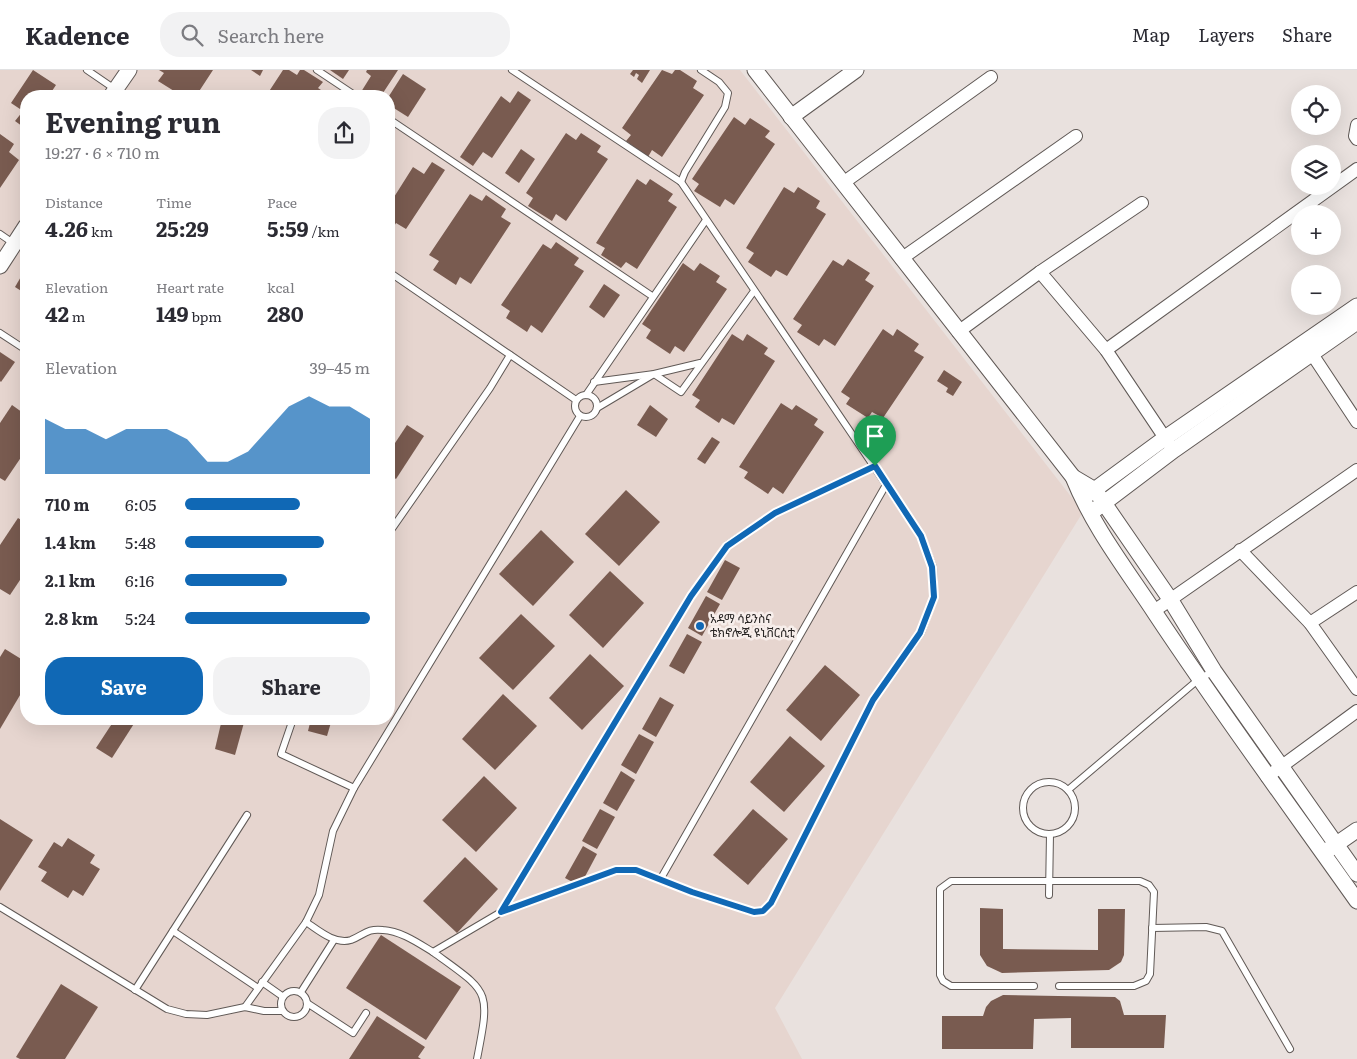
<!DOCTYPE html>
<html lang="en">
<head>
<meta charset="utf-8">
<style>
	body { margin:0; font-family:Literata,"Noto Sans Ethiopic",serif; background:#f2f2f3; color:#2b2b33; height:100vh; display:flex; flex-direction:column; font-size:19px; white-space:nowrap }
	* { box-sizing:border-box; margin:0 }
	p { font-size:16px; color:#7c7c81 }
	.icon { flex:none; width:28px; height:28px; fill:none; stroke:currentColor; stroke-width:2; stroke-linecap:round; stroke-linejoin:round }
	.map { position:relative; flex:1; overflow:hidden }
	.sheet { position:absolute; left:20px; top:20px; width:375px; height:635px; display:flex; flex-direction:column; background:#fff; border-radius:20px; box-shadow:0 5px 20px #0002 }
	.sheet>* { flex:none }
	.fabs { position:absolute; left:1291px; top:15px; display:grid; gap:10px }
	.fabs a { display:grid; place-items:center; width:50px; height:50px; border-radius:50%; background:#fff; box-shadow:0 5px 20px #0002; font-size:25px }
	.pin { position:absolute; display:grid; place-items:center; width:42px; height:42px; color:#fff; margin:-51px -21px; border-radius:50% 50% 50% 0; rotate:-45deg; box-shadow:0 0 5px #0007 }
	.pin .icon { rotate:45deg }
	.round { display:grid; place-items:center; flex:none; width:52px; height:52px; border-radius:20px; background:#f2f2f3 }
	.summary { display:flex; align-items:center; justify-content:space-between; height:85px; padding:0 25px }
	h1 { font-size:28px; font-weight:700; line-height:38px }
	.figures { display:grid; grid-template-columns:repeat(3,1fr); gap:8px; height:85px; padding:5px 25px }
	.figures div { display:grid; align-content:center }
	.figures b { font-size:21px; font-weight:700 }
	.figures small { font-size:14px; font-weight:400 }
	.figures p { font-size:14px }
	.chart { height:140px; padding:10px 25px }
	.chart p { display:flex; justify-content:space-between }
	.chart svg { width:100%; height:90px; margin-top:5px; fill:#1068b5; opacity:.7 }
	.action { display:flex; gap:10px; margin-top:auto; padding:10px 25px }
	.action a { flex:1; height:58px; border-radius:20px; background:#1068b5; color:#fff; font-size:20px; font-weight:700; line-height:58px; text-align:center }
	.action a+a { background:#f2f2f3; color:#2b2b33 }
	ul { padding:0 25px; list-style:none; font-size:16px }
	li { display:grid; grid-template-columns:80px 60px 1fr; align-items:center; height:38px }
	li i { height:12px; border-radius:6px; background:#1068b5 }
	header { display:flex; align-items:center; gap:30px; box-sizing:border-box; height:70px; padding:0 25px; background:#fff; border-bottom:1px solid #e1e1e2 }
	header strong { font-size:24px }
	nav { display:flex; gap:28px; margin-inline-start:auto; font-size:18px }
	.search { width:350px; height:45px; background:#f2f2f3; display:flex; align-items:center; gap:12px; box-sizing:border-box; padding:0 18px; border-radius:20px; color:#7c7c81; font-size:19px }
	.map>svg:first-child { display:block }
</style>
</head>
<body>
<header>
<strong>Kadence</strong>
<div class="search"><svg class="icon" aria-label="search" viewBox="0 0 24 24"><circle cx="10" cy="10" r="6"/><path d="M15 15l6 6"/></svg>Search here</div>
<nav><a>Map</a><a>Layers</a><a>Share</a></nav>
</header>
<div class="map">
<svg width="1357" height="989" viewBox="0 0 1357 989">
	<rect width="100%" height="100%" fill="#e9e1de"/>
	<!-- built -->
	<path fill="#e6d5cf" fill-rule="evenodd" d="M 0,0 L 740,0 L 1083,442 L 775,938 L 802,989 L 0,989 ZM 26,26 L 389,26 L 389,649 L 26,649 Z"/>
	<!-- building -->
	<g fill="#795b50">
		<path d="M 33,0 L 56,15 L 50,24 L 54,26 L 26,26 L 26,59 L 15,51 L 23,41 L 11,33 Z"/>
		<path d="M 159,0 L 213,0 L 196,26 L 187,20 L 182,26 L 158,11 L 164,3 Z"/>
		<path d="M 251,0 L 263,0 L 260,6 Z"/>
		<path d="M 283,0 L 289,0 L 297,5 L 300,0 L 304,0 L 323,12 L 318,18 L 330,26 L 266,26 Z"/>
		<path d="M 330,0 L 349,0 L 343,9 Z"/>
		<path d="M 367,0 L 398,0 L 381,26 L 368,26 L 361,22 L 371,6 L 366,2 Z"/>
		<path d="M 633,0 L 650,0 L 642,13 L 637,9 L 639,5 L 636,3 L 634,7 L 630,4 Z"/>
		<path d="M 662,0 L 672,4 L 675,0 L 680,0 L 697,11 L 693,18 L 704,25 L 662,87 L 652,80 L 648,87 L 626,71 L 631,65 L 622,58 Z"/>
		<path d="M 403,4 L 426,19 L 408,47 L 389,35 L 389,26 Z"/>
		<path d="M 518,21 L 531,30 L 492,88 L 483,82 L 473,96 L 460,87 L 501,26 L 510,33 Z"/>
		<path d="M 734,47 L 745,55 L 750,48 L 770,61 L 765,67 L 775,74 L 734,135 L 725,129 L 720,137 L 694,121 L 699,114 L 692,109 Z"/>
		<path d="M 566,63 L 576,70 L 581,63 L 601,76 L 597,82 L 608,89 L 566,151 L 556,144 L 552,151 L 528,136 L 533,128 L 526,123 Z"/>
		<path d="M 0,64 L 14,74 L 9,82 L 19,90 L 0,118 Z"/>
		<path d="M 521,79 L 535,89 L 519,113 L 505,103 Z"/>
		<path d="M 432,92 L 445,100 L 406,159 L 396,153 L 389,165 L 389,135 L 413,97 L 424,104 Z"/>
		<path d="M 637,109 L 646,115 L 650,109 L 673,124 L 668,131 L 677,137 L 637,199 L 626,192 L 621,198 L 601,185 L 605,178 L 596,173 Z"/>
		<path d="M 784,117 L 794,123 L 798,117 L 820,131 L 816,138 L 826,144 L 787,206 L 776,200 L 771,207 L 748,192 L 754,183 L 746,178 Z"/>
		<path d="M 470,124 L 482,131 L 486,125 L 506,139 L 501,147 L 511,153 L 471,214 L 460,207 L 456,215 L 433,200 L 439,191 L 429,185 Z"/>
		<path d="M 556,172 L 579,188 L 574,195 L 584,201 L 542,263 L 531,255 L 527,262 L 506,248 L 510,241 L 501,235 L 543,174 L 551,179 Z"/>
		<path d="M 848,189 L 870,203 L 865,210 L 874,216 L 835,276 L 824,269 L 819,276 L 797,262 L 802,255 L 793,249 L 833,190 L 843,196 Z"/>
		<path d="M 683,193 L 694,201 L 700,193 L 720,206 L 716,212 L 727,219 L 684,282 L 675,276 L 670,284 L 646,268 L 651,260 L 642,254 Z"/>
		<path d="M 26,198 L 26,224 L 15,217 Z"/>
		<path d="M 604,214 L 620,225 L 604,248 L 589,237 Z"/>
		<path d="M 883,259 L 893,266 L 897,259 L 919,274 L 914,281 L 924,287 L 883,348 L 872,342 L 868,348 L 846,334 L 850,328 L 841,322 Z"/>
		<path d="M 732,264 L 743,271 L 747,264 L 768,278 L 764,284 L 775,291 L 734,355 L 722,348 L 719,353 L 695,337 L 700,330 L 692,325 Z"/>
		<path d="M 0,282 L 15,292 L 1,312 L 0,311 Z"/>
		<path d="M 944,300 L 962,312 L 953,326 L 946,322 L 948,318 L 937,311 Z"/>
		<path d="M 781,333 L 792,340 L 796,335 L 818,349 L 814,355 L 824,362 L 783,424 L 773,417 L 768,424 L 744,408 L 748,402 L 739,397 Z"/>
		<path d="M 12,335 L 26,345 L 26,380 L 5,411 L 0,408 L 0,353 Z"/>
		<path d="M 650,335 L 668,349 L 656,367 L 637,355 Z"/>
		<path d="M 407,355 L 424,366 L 396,409 L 389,404 L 389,382 Z"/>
		<path d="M 712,367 L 720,372 L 705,394 L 697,389 Z"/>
		<path d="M 626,420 L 660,452 L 619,496 L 585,464 Z"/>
		<path d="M 18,448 L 26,453 L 26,501 L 10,525 L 0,519 L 0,475 Z"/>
		<path d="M 541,460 L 574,492 L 533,536 L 499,504 Z"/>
		<path d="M 725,490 L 740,498 L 722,530 L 707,522 Z"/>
		<path d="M 610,501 L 644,533 L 603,578 L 569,545 Z"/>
		<path d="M 706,526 L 720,534 L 702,566 L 688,558 Z"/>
		<path d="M 521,544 L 555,576 L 513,620 L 479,588 Z"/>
		<path d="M 687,564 L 702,572 L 684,604 L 669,596 Z"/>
		<path d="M 5,579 L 26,592 L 26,615 L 0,659 L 0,587 Z"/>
		<path d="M 590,584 L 624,616 L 582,660 L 549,628 Z"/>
		<path d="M 825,595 L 860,625 L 821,671 L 786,640 Z"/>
		<path d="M 503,624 L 537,656 L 495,700 L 462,669 Z"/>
		<path d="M 660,627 L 674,635 L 656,667 L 642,659 Z"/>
		<path d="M 50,649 L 63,649 L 59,655 Z"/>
		<path d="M 115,649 L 137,649 L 112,688 L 96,678 Z"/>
		<path d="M 177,649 L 198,649 L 196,654 Z"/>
		<path d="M 222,649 L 245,649 L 235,685 L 215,679 Z"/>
		<path d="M 311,649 L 332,649 L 327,666 L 308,661 Z"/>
		<path d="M 639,664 L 654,672 L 636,704 L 621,695 Z"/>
		<path d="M 790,666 L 825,696 L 784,742 L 750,712 Z"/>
		<path d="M 621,701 L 635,710 L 617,741 L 603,733 Z"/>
		<path d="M 484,706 L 517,738 L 476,782 L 442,750 Z"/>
		<path d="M 600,739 L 615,747 L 597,779 L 582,771 Z"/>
		<path d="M 753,739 L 788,769 L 748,815 L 713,785 Z"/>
		<path d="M 0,749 L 33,770 L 0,821 Z"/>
		<path d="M 68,768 L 95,785 L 90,793 L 100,799 L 83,826 L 73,820 L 68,828 L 41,811 L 47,802 L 38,797 L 54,772 L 62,777 Z"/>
		<path d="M 583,776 L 597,784 L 580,816 L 565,808 Z"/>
		<path d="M 465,787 L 498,819 L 457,863 L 423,831 Z"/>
		<path d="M 980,838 L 1003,839 L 1003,879 L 1098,880 L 1098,839 L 1125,839 L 1124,885 L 1121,892 L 1109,900 L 1002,903 L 987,896 L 980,885 Z"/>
		<path d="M 381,865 L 461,917 L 426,970 L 346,918 Z"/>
		<path d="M 61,914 L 98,937 L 65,989 L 20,989 L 16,987 Z"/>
		<path d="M 1003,925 L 1115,927 L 1120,931 L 1124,945 L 1166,945 L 1164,978 L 1071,978 L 1071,948 L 1034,949 L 1033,979 L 942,979 L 942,946 L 983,946 L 986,937 L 991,931 Z"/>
		<path d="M 377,946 L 425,977 L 418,987 L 421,989 L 349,989 Z"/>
	</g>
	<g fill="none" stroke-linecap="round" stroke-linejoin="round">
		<defs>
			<g id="service">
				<path d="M 87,0 L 125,26"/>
				<path d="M 317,0 L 356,26"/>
				<path d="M 389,49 L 652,226"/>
				<path d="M 681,112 L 685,102 L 725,37 L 728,23 L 719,12 L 701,0"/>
				<path d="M 0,164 L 13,173"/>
				<path d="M 389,202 L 576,330"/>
				<path d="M 0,263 L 26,280"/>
				<path d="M 594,312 L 654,304 L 700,293"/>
				<circle cx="586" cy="336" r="11"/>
				<path d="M 586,325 L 706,150"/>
				<path d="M 597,338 L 654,304 L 681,322 L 754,221"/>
				<path d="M 389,463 L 490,318 L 510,285"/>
				<circle cx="1049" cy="738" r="26"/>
				<path d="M 354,718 L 580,346"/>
				<path d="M 1068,720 L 1199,609 L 1214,601"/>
				<path d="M 660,810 L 887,413"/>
				<path d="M 1049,825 L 1050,764"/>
				<path d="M 0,837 L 167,939 L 186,944 L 207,945 L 245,937 L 264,941 L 282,941"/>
				<path d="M 501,842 L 691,526 L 727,475 L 775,443 L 875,396"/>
				<path d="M 306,852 C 318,860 335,875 351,870 C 364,865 367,858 383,860 C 401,861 418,873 433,882 L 501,842 L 617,800 L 636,800 L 692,822 L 754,842 L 763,841 L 771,833 L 873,630 L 921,563 L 934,527 L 933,497 L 921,466 L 681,112 L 512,0"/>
				<path d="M 1152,858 L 1206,857 L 1222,861 L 1290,979"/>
				<path d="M 173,861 L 258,918"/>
				<path d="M 433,882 C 489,923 491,918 477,989"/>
				<path d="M 262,912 L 282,926"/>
				<path d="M 1034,916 L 951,916 L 943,911 L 940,905 L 940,819 L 951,811 L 1140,811 L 1149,815 L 1154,822 L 1150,904 L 1146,911 L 1134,916 L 1059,916"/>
				<path d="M 135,920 L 247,745"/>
				<circle cx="294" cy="934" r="13"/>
				<path d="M 301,922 L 334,870"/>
				<path d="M 307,933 L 353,963 L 366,943"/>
				<path d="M 245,937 L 306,852 L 319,825 L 333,761 L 354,718 L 281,684 L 293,649"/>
			</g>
			<g id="minor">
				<path d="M 1357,55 L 1355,66 L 1357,69"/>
				<path d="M 843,113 L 991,7"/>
				<path d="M 901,189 L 1076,66"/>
				<path d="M 1040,202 L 1106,280 L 1169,374"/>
				<path d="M 958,262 L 1040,202 L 1142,133"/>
				<path d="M 1106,280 L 1357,99"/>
				<path d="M 1312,284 L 1357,352"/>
				<path d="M 1240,480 L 1310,553 L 1357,619"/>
				<path d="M 1154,541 L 1357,400"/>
				<path d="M 1310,553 L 1357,522"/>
				<path d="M 1267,707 L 1357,641"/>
			</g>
			<g id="tertiary">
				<path d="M 755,0 L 1073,407 C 1093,457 1126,499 1155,543 C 1220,641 1289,735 1357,831"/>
				<path d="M 111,26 L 129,0"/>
				<path d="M 791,47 L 856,0"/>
				<path d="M 0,196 L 26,156"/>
				<path d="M 1073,407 L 1095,420 L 1170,529 L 1214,601 L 1357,804"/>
				<path d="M 1086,426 L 1165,368 L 1357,236"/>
				<path d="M 1096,439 L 1174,380 L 1357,252"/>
				<path d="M 1328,780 L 1357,760"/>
			</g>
		</defs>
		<!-- service casing -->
		<use href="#service" stroke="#605956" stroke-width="8"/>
		<!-- minor casing -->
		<use href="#minor" stroke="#605956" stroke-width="14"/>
		<!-- tertiary casing -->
		<use href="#tertiary" stroke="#605956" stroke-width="17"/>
		<!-- service -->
		<use href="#service" stroke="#fff" stroke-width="6"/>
		<!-- minor -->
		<use href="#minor" stroke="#fff" stroke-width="12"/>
		<!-- tertiary -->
		<use href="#tertiary" stroke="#fff" stroke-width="15"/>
	</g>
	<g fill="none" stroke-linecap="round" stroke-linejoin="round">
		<defs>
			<path id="route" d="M 875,396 L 921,466 L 932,497 L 934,527 L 920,563 L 873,630 L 771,833 L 763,841 L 754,842 L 692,822 L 636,800 L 616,800 L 501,842 L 691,526 L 727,476 L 775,443 Z"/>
		</defs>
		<!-- route casing -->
		<use href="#route" stroke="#fff" stroke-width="10"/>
		<!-- route -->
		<use href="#route" stroke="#1068b5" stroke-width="6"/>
	</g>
	<!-- markers -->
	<circle fill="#1068b5" stroke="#f7eeeb" stroke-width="2" cx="700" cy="556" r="5"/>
	<g text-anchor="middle" stroke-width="5" stroke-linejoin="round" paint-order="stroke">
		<!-- poi labels -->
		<g font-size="12" fill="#2a2726" stroke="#f7eeeb" text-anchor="start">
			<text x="710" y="553">አዳማ ሳይንስና<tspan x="710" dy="14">ቴክኖሎጂ ዩኒቨርሲቲ</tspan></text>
		</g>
	</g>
</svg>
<div class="fabs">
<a><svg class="icon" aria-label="locate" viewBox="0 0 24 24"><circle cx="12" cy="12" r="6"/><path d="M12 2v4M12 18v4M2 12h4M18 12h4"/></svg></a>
<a><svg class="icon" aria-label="layers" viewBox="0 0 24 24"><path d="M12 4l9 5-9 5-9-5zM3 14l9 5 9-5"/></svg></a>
<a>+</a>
<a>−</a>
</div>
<div class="pin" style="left:875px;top:396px;background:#1e9e55"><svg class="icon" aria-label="arrive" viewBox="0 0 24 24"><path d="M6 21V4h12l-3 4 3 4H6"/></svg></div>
<section class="sheet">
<div class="summary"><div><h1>Evening run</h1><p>19:27 · 6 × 710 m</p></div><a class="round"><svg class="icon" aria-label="share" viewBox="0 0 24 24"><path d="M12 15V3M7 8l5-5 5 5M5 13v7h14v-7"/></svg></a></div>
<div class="figures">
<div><p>Distance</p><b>4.26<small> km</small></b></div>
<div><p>Time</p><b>25:29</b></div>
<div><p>Pace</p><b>5:59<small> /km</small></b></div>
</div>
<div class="figures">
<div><p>Elevation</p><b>42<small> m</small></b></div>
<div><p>Heart rate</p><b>149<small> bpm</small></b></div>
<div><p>kcal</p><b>280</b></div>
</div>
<div class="chart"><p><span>Elevation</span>39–45 m</p>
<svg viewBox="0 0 160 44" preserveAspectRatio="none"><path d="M0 44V17L10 22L20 22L30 27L40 22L50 22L60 22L70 27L80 38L90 38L100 33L110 22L120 11L130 6L140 11L150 11L160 17V44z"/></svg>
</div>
<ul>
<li><b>710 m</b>6:05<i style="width:62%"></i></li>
<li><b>1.4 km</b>5:48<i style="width:75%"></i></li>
<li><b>2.1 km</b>6:16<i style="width:55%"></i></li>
<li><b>2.8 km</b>5:24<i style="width:100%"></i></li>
</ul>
<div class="action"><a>Save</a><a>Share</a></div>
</section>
</div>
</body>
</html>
